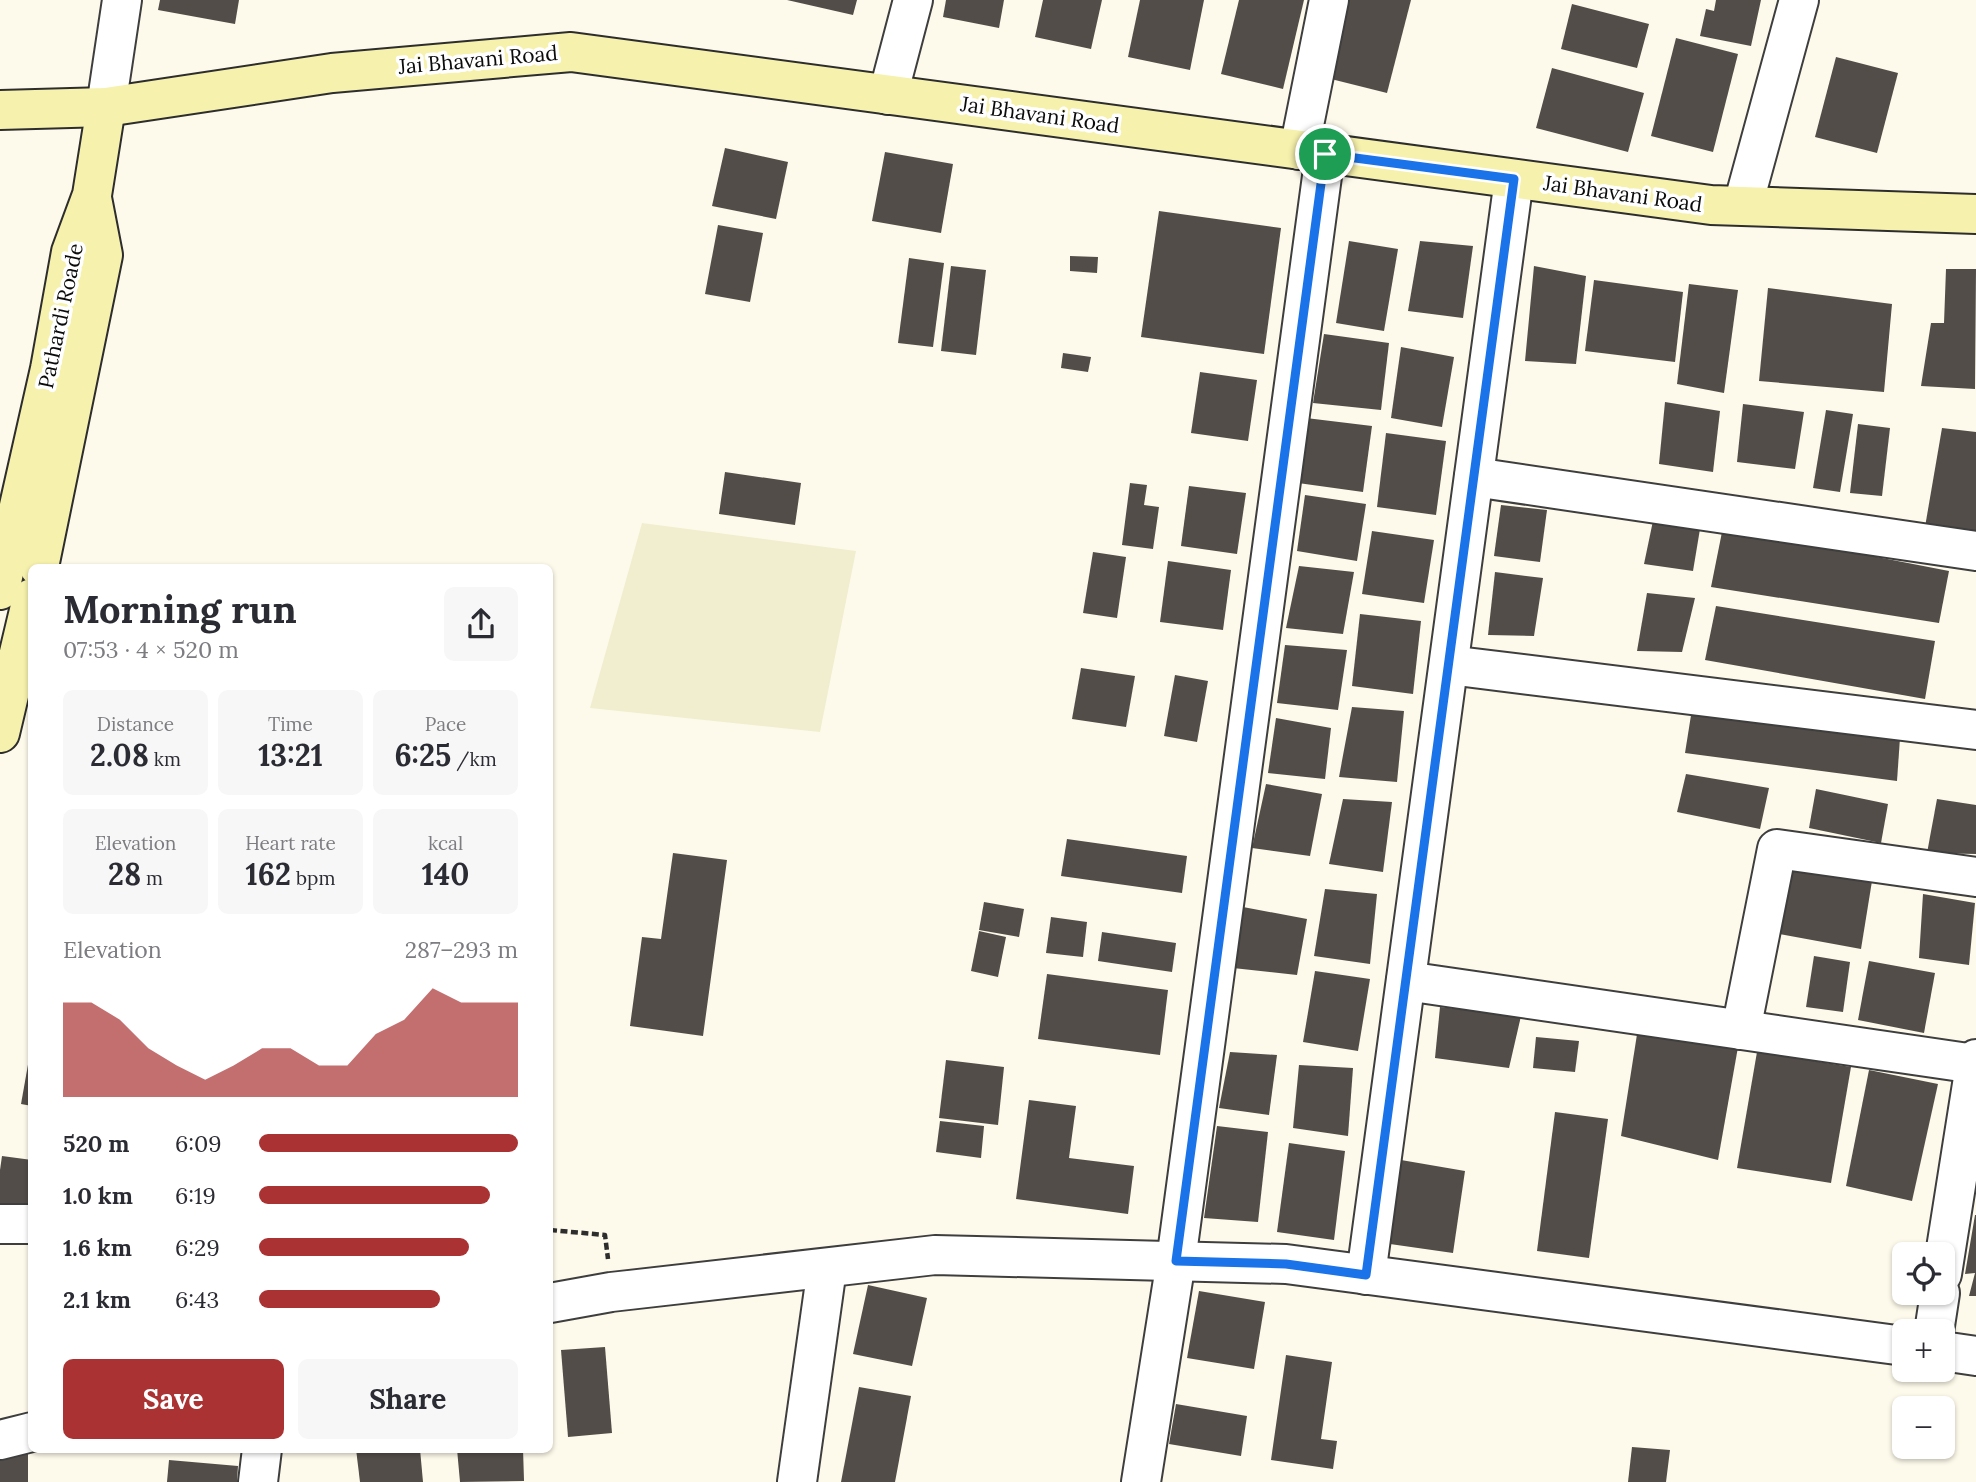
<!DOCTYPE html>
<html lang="en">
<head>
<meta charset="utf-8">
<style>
	body { margin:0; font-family:Lora,serif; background:#f7f7f7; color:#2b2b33; height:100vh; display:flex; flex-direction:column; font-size:26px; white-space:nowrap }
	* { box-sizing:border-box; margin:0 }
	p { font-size:23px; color:#7c7c81 }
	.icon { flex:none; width:38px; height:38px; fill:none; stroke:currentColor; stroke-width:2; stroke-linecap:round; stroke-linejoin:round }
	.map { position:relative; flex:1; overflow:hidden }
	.side { position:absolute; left:28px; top:564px; width:525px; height:889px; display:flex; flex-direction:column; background:#fff; border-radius:10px; box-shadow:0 2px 5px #0004 }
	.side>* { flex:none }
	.controls { position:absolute; left:1892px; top:1242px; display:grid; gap:14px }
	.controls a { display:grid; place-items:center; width:63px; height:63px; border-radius:10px; background:#fff; box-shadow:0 2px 5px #0004; font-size:35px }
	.pin { position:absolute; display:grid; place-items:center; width:60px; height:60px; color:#fff; margin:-30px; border:4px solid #fff; border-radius:50%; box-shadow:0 2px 7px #0007 }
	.round { display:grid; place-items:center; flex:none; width:74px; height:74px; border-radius:10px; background:#f7f7f7 }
	.overview { display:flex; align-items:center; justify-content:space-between; height:119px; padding:0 35px }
	h1 { font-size:38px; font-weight:700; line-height:52px }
	.metrics { display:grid; grid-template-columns:repeat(3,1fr); gap:10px; height:119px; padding:7px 35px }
	.metrics div { display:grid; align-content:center; border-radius:10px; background:#f7f7f7; text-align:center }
	.metrics b { font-size:30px; font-weight:700 }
	.metrics small { font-size:19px; font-weight:400 }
	.metrics p { font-size:19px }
	.chart { height:196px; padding:14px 35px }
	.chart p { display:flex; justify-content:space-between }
	.chart svg { width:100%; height:126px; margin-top:7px; fill:#ab3233; opacity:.7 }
	.cta { display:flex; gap:14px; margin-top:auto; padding:14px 35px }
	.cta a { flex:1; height:80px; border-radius:10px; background:#ab3233; color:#fff; font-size:28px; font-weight:700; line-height:80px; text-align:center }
	.cta a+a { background:#f7f7f7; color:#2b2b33 }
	ul { padding:0 35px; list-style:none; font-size:23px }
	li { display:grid; grid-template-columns:112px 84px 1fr; align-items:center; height:52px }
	li i { height:18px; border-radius:9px; background:#ab3233 }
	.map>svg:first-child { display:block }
</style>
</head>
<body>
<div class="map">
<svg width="1976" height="1482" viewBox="0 0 1976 1482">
	<rect width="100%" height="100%" fill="#fdfaeb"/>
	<!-- farmland -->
	<path fill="#f0eece" d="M 642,523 L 856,551 L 820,732 L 590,708 Z"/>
	<!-- building -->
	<g fill="#524d48">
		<path d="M 160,0 L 239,0 L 235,24 L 158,10 Z"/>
		<path d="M 787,0 L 857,0 L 853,15 Z"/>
		<path d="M 946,0 L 1004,0 L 999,28 L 943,17 Z"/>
		<path d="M 1043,0 L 1102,0 L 1091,49 L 1035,37 Z"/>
		<path d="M 1140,0 L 1204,0 L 1190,70 L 1128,57 Z"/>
		<path d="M 1239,0 L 1304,0 L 1283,89 L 1221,74 Z"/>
		<path d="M 1339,0 L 1411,0 L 1387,93 L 1319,76 Z"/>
		<path d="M 1716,0 L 1761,0 L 1751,46 L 1700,36 L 1706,9 L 1714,11 Z"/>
		<path d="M 1572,4 L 1649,24 L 1637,68 L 1561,49 Z"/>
		<path d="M 1676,38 L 1738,54 L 1713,152 L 1651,136 Z"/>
		<path d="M 1836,57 L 1898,73 L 1877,153 L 1815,137 Z"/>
		<path d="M 1552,68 L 1644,93 L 1628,152 L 1536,128 Z"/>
		<path d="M 725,148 L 788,162 L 776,219 L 712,206 Z"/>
		<path d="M 885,152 L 953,164 L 941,233 L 872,221 Z"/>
		<path d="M 1159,211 L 1281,228 L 1264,354 L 1141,337 Z"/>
		<path d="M 718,225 L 763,233 L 750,302 L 705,294 Z"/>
		<path d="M 1349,241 L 1398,249 L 1384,331 L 1336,323 Z"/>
		<path d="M 1420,241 L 1473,246 L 1463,318 L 1408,311 Z"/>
		<path d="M 1070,256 L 1098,257 L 1097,273 L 1070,271 Z"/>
		<path d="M 909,258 L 944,263 L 933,347 L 898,343 Z"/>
		<path d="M 951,266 L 986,270 L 976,355 L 941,351 Z"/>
		<path d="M 1534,266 L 1586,276 L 1576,364 L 1525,361 Z"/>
		<path d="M 1946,269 L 1976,269 L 1975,389 L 1921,386 L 1931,323 L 1944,323 Z"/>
		<path d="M 1594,280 L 1683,292 L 1675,362 L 1585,351 Z"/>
		<path d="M 1689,284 L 1738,290 L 1724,393 L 1677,384 Z"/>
		<path d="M 1768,288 L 1892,304 L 1884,392 L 1759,381 Z"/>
		<path d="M 1324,334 L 1389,343 L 1381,410 L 1313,403 Z"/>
		<path d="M 1401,347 L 1454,357 L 1442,427 L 1391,418 Z"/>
		<path d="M 1063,353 L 1091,357 L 1088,372 L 1061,368 Z"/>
		<path d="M 1200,372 L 1257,380 L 1248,441 L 1191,433 Z"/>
		<path d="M 1665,402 L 1720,411 L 1713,472 L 1659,464 Z"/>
		<path d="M 1743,404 L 1804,412 L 1795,469 L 1737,462 Z"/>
		<path d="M 1826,410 L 1853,414 L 1840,492 L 1813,488 Z"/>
		<path d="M 1306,418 L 1372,426 L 1363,492 L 1298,483 Z"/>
		<path d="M 1858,424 L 1890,428 L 1882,496 L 1850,493 Z"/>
		<path d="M 1942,428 L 1976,432 L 1976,532 L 1925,527 Z"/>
		<path d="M 1386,433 L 1446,441 L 1436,515 L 1377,507 Z"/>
		<path d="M 725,472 L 801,483 L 795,525 L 719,514 Z"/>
		<path d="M 1130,483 L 1147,485 L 1144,505 L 1159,507 L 1153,549 L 1122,545 Z"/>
		<path d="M 1189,486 L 1246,493 L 1237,554 L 1181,546 Z"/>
		<path d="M 1305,495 L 1366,504 L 1357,561 L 1297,551 Z"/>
		<path d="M 1501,505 L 1547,510 L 1540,562 L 1494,556 Z"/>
		<path d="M 1654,516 L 1701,523 L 1693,571 L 1644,564 Z"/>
		<path d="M 1723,527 L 1949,571 L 1939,623 L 1711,587 Z"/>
		<path d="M 1372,531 L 1434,540 L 1424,603 L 1362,594 Z"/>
		<path d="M 1093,552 L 1126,557 L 1117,618 L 1083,613 Z"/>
		<path d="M 1168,561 L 1231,570 L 1223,630 L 1160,622 Z"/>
		<path d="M 1299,566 L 1354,572 L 1343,634 L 1286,628 Z"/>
		<path d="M 1495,572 L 1543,578 L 1534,636 L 1488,635 Z"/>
		<path d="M 1647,593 L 1695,598 L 1682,652 L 1637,651 Z"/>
		<path d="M 1716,606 L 1935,641 L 1925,699 L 1705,660 Z"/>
		<path d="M 1360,614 L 1421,621 L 1413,694 L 1352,686 Z"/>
		<path d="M 1285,645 L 1347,650 L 1338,710 L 1277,703 Z"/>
		<path d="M 1081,668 L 1135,676 L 1126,727 L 1072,719 Z"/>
		<path d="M 1175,675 L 1208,681 L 1197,742 L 1164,736 Z"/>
		<path d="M 1352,707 L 1404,711 L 1397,782 L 1339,777 Z"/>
		<path d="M 1692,709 L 1900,738 L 1897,781 L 1685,753 Z"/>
		<path d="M 1276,718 L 1331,728 L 1325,779 L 1268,773 Z"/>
		<path d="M 1686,774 L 1769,788 L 1760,829 L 1677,812 Z"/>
		<path d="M 1266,784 L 1322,794 L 1310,856 L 1252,848 Z"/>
		<path d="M 1816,789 L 1888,804 L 1881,843 L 1809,828 Z"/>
		<path d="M 1343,799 L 1392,802 L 1383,872 L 1329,864 Z"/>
		<path d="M 1937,799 L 1976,805 L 1976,854 L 1927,853 Z"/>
		<path d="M 1067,839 L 1187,856 L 1182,893 L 1061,876 Z"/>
		<path d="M 673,853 L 727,860 L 703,1036 L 630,1026 L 642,937 L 661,939 Z"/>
		<path d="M 1786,868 L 1872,881 L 1861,949 L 1774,933 Z"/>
		<path d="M 1325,889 L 1377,894 L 1370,964 L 1314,956 Z"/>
		<path d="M 1923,894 L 1975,903 L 1969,965 L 1919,958 Z"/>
		<path d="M 984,902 L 1024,909 L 1019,937 L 979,930 Z"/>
		<path d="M 1243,907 L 1307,919 L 1297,975 L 1233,968 Z"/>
		<path d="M 1051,917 L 1087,922 L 1083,957 L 1046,953 Z"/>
		<path d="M 979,931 L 1006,937 L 998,977 L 971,971 Z"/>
		<path d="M 1102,932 L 1176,943 L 1172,972 L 1098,961 Z"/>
		<path d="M 1814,956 L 1850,962 L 1843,1012 L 1806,1007 Z"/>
		<path d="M 1869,961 L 1935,973 L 1924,1033 L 1858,1020 Z"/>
		<path d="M 1315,971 L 1370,979 L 1358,1051 L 1303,1042 Z"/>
		<path d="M 1047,974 L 1168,990 L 1160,1055 L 1038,1039 Z"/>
		<path d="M 1440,1007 L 1521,1016 L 1509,1068 L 1435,1058 Z"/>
		<path d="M 1638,1028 L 1738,1047 L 1718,1160 L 1621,1136 Z"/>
		<path d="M 1536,1037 L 1579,1041 L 1575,1072 L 1533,1068 Z"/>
		<path d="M 1230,1052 L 1277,1055 L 1269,1115 L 1219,1108 Z"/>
		<path d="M 1757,1052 L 1851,1067 L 1831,1183 L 1737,1168 Z"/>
		<path d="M 29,1059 L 32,1059 L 32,1106 L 21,1104 Z"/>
		<path d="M 946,1060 L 1004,1067 L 998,1125 L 939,1118 Z"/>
		<path d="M 1299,1065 L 1353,1068 L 1348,1136 L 1293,1128 Z"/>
		<path d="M 1869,1070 L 1938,1084 L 1912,1201 L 1846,1186 Z"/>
		<path d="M 1029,1100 L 1076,1106 L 1069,1158 L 1134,1166 L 1128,1214 L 1016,1199 Z"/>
		<path d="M 1555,1112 L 1608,1119 L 1589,1258 L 1537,1251 Z"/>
		<path d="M 940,1121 L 984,1126 L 981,1158 L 936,1152 Z"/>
		<path d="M 1217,1126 L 1268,1132 L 1258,1222 L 1204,1218 Z"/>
		<path d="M 1289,1143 L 1345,1151 L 1334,1240 L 1277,1232 Z"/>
		<path d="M 2,1156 L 32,1160 L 32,1211 L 0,1206 L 0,1170 Z"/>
		<path d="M 1401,1160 L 1465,1171 L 1453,1253 L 1390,1244 Z"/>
		<path d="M 1975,1215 L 1976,1215 L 1976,1296 L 1969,1296 L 1975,1273 L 1965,1274 Z"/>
		<path d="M 868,1285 L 927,1298 L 912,1366 L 853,1354 Z"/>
		<path d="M 1199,1291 L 1265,1302 L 1254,1369 L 1187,1358 Z"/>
		<path d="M 605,1347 L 612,1433 L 568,1437 L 561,1350 Z"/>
		<path d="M 1286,1355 L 1332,1362 L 1321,1439 L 1337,1441 L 1333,1469 L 1271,1460 Z"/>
		<path d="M 859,1387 L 911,1396 L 895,1482 L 841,1482 Z"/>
		<path d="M 1176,1404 L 1247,1416 L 1241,1456 L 1169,1444 Z"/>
		<path d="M 1632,1447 L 1670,1450 L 1666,1482 L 1628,1482 Z"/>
		<path d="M 356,1449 L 420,1449 L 423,1482 L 360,1482 Z"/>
		<path d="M 457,1449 L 523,1449 L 524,1481 L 460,1482 Z"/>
		<path d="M 28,1450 L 28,1482 L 0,1482 L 0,1452 Z"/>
		<path d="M 169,1460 L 238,1466 L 237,1482 L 167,1482 Z"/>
	</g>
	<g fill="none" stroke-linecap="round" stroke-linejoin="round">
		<defs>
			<g id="street">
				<path d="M 888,95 L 913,0"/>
				<path d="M 106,107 L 122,0"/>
				<path d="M 1299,150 L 1329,0"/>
				<path d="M 1743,205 L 1799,0"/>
				<path d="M 1474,477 L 1976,551"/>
				<path d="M 1449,665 L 1976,730"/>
				<path d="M 1406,981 L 1975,1064"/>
				<path d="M 1741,1030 L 1777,849 L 1976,877"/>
				<path d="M 0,1224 L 32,1224"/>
				<path d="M 1942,1274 L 1976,1059"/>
				<path d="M 1366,1275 L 1514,179"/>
				<path d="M 550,1303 L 611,1292 L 935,1255 L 1286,1264 L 1904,1346"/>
				<path d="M 1934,1332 L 1940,1293"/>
				<path d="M 1942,1351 L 1976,1356"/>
				<path d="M 0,1440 L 32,1432"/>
				<path d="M 258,1482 L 262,1449"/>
				<path d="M 797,1482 L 827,1268"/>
				<path d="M 1141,1482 L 1176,1261 L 1325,154"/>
			</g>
			<g id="secondary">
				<path d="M 0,110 L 106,107 L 332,73 L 571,52 L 1711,205 L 1976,214"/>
				<path d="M 39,567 L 103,255 L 92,198"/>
				<path d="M 0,590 L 50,369 L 71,252 L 92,195 L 106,107"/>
				<path d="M 0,733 L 32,598"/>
			</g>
		</defs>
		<!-- street casing -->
		<use href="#street" stroke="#3e3e3e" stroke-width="42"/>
		<!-- secondary casing -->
		<use href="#secondary" stroke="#2d2d2d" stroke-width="42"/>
		<!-- path -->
		<path stroke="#2d2d2d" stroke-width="4.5" stroke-dasharray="7 3.5" stroke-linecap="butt" d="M 550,1230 L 605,1235 L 608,1259"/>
		<!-- street -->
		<use href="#street" stroke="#fff" stroke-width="38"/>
		<!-- secondary -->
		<use href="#secondary" stroke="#f6f1ac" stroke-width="38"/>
	</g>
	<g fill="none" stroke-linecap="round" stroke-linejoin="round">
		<defs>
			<path id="route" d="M 1325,154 L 1514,179 L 1366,1275 L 1286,1264 L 1176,1261 Z"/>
		</defs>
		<!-- route casing -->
		<use href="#route" stroke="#fff" stroke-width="14"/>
		<!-- route -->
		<use href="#route" stroke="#1a73e8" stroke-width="9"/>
	</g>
	<g text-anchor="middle" stroke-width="7" stroke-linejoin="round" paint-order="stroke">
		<!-- street labels -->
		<g font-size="21" fill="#0b0b0b" stroke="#fff">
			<text transform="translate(478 60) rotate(-5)" y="7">Jai Bhavani Road</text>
			<text transform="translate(1040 115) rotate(8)" y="7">Jai Bhavani Road</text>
			<text transform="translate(1623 194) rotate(8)" y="7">Jai Bhavani Road</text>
			<text transform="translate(61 316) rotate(-78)" y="7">Pathardi Roade</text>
		</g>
	</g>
</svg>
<div class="controls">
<a><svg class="icon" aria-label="locate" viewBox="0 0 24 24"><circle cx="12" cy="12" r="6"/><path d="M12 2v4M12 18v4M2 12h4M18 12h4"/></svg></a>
<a>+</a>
<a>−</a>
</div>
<div class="pin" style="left:1325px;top:154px;background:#1e9e55"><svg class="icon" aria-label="arrive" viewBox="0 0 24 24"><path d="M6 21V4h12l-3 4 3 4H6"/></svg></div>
<section class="side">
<div class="overview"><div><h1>Morning run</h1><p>07:53 · 4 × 520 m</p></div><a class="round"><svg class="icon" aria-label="share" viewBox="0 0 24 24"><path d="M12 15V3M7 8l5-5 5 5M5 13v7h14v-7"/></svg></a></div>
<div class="metrics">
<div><p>Distance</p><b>2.08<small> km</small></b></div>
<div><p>Time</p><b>13:21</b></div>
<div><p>Pace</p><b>6:25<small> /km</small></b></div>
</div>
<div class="metrics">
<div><p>Elevation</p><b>28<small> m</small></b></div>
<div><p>Heart rate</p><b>162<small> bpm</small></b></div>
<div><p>kcal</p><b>140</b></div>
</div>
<div class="chart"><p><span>Elevation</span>287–293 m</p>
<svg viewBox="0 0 160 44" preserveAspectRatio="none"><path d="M0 44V11L10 11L20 17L30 27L40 33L50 38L60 33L70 27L80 27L90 33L100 33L110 22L120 17L130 6L140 11L150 11L160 11V44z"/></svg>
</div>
<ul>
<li><b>520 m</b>6:09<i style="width:100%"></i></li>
<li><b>1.0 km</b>6:19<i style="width:89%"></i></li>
<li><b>1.6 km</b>6:29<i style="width:81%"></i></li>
<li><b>2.1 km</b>6:43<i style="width:70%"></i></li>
</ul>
<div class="cta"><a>Save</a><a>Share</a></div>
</section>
</div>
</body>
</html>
